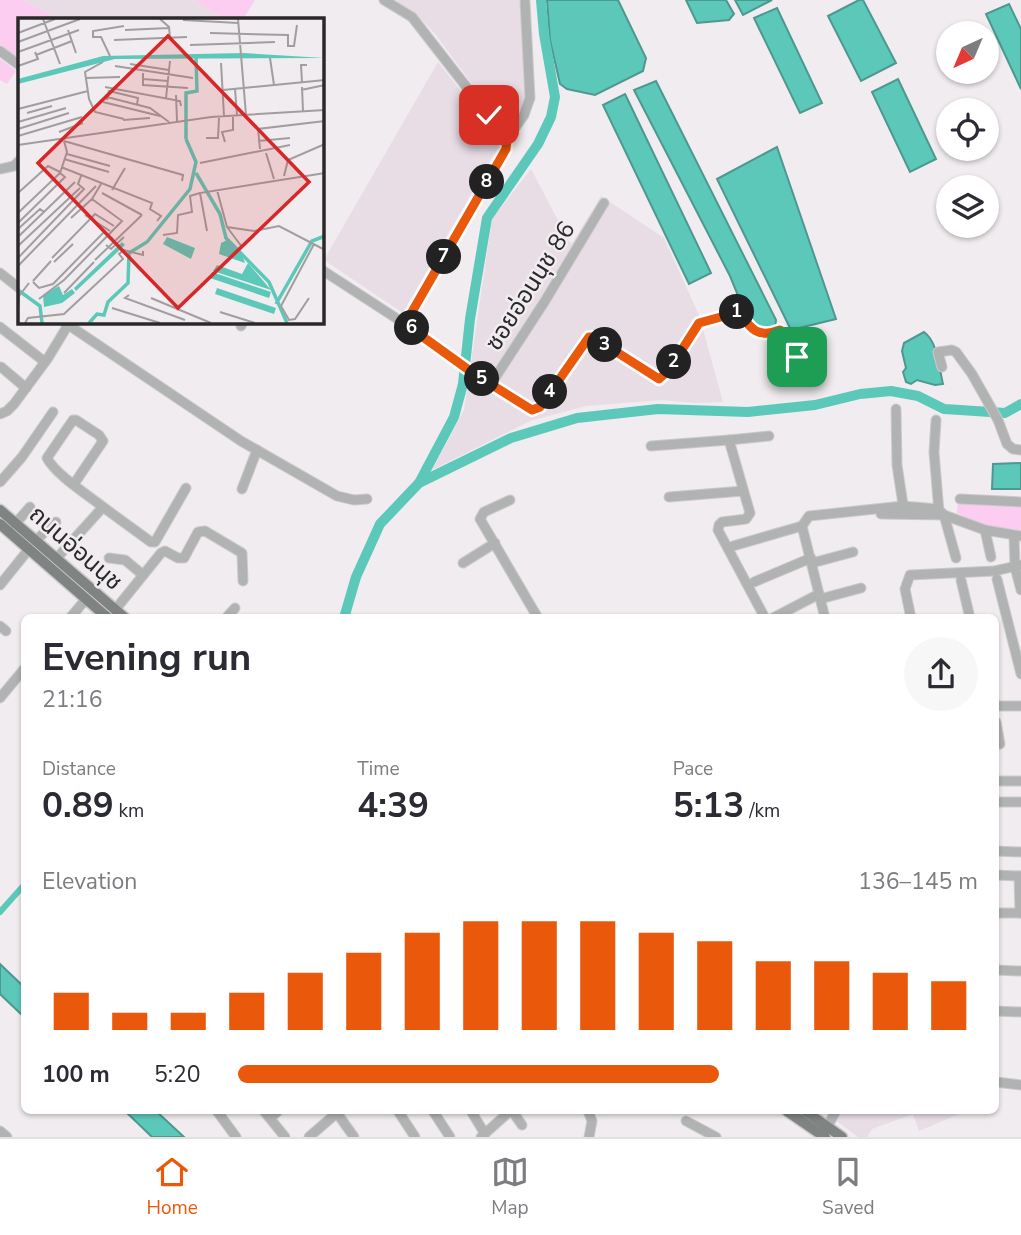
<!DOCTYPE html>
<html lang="en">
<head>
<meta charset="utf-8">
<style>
	body { margin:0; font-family:"Nunito Sans","Noto Sans Thai",sans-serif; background:#f7f7f7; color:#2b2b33; height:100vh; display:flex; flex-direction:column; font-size:26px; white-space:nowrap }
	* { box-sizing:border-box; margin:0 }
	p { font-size:23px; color:#7c7c81 }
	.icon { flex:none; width:38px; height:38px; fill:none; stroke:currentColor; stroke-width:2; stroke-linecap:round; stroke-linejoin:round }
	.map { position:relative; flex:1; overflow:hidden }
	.side { position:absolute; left:21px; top:614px; width:978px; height:500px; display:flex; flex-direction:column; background:#fff; border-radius:10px; box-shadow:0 2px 5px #0004 }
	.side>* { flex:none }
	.needle { width:46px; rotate:224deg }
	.fabs { position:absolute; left:936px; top:21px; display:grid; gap:14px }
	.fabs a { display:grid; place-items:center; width:63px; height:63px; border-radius:50%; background:#fff; box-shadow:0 2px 5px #0004; font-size:35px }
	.pin { position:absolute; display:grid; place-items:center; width:60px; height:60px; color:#fff; margin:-30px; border-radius:14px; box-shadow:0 4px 10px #0006 }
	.km { position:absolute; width:35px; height:35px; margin:-18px; border-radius:50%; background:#222; color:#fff; font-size:19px; line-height:35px; text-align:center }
	.round { display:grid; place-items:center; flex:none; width:74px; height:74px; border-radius:37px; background:#f7f7f7 }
	.summary { display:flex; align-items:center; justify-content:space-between; height:119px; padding:0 21px }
	h1 { font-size:38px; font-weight:700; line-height:52px }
	.metrics { display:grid; grid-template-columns:repeat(3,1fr); gap:10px; height:119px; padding:7px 21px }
	.metrics div { display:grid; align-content:center }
	.metrics b { font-size:35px; font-weight:700 }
	.metrics small { font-size:19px; font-weight:400 }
	.metrics p { font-size:19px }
	.chart { height:196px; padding:14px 21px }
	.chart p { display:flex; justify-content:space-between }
	.chart svg { width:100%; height:126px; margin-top:7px; stroke:#ea580c; stroke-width:6 }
	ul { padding:0 21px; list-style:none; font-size:23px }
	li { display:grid; grid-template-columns:112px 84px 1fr; align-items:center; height:52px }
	li i { height:18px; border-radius:9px; background:#ea580c }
	.dock { display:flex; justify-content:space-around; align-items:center; height:98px; border-top:2px solid #e1e1e2; background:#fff; font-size:19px; color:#7c7c81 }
	.dock a { display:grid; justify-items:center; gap:4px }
	.dock .selected { color:#ea580c }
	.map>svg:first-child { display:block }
</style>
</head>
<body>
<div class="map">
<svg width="1021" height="1137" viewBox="0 0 1021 1137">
	<rect width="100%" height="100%" fill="#f0ecef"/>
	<!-- built -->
	<g fill="#e8dde5">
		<path d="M 22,0 L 194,0 L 225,19 L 59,19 Z"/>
		<path d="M 394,0 L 523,0 L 528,97 L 523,111 L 507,132 L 436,35 L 418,16 Z"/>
		<path d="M 438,62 L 501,142 L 403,313 L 324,260 Z"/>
		<path d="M 531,169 L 570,243 L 573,242 L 601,196 L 664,238 L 699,315 L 723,402 L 695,403 L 661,400 L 586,406 L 530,421 L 432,470 L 464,410 L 492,219 Z"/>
		<path d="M 838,1111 L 966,1111 L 919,1131 L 913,1114 L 872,1129 L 867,1137 L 858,1137 L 834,1119 Z"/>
	</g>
	<!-- green -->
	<g fill="#fcccf1">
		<path d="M 0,0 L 22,0 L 59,19 L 19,19 L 19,59 L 0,44 Z"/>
		<path d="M 194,0 L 255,0 L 243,19 L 225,19 Z"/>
		<path d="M 0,59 L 16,71 L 7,84 L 0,80 Z"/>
		<path d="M 958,502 L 1021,505 L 1021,530 L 987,527 L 957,513 Z"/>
	</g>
	<!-- water -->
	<g fill="#5cc8ba" stroke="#4d988f" stroke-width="2">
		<path d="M 547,0 L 618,0 L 646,58 L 643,71 L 595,95 L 567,89 L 560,84 L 550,40 Z"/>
		<path d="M 686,0 L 726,0 L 734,14 L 729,20 L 697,23 Z"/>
		<path d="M 735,0 L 772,0 L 743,15 Z"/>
		<path d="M 859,0 L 863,0 L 896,63 L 861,81 L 828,16 Z"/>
		<path d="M 1009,4 L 1021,29 L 1021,89 L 986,14 Z"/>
		<path d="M 777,8 L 822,103 L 800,113 L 754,18 Z"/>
		<path d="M 898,79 L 936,159 L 910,172 L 872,92 Z"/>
		<path d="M 656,81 L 776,320 L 775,328 L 753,332 L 730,276 L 634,90 Z"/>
		<path d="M 625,94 L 711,273 L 689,284 L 603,105 Z"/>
		<path d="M 777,147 L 836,319 L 791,330 L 717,179 Z"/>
		<path d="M 924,332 C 938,342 939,368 943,384 L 935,385 L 917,380 L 911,384 L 906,382 L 903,372 L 906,368 L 902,351 L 904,343 Z"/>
		<path d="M 1021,463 L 1021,489 L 992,489 L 993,464 Z"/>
		<path d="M 0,964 L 24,987 L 24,1017 L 0,994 Z"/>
		<path d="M 125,1111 L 156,1111 L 184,1137 L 152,1137 Z"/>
	</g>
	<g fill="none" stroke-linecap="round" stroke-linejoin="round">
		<!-- canal -->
		<path stroke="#5cc8ba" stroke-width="6" d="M 0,912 L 24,885"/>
		<!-- river -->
		<g stroke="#5cc8ba" stroke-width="10">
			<path d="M 419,483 L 454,417 L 463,384 L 470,319 L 487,218 L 538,144 L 551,117 L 555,97 L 544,34 L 541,0"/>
			<path d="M 344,618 L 356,577 L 380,524 L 419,483 L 511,438 L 577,418 L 658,409 L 748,412 L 815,405 L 860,394 L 891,391 L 918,396 L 944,409 L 960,410 L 1005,413 L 1021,404"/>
		</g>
		<defs>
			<g id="minor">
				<path d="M 384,0 L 412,17 L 507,139 L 507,144 L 405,324"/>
				<path d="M 0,51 L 19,65"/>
				<path d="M 507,139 L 524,115 L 530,98 L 525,2"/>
				<path d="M 0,169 L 14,166 L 19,161"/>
				<path d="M 322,270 L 419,333 L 484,380 L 493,381 L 545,301 L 604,203"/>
				<path d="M 0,273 L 19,288"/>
				<path d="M 64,322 L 241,441 L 337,496 L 354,500 L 367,499"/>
				<path d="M 241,326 L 243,322"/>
				<path d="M 0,327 L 45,362"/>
				<path d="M 1,367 L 26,388"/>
				<path d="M 942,367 L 938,352 L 952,350 L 956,352 L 972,374 L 998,420 L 1007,444 L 1013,449 L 1021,450"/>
				<path d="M 484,380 L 532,410 L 537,410 L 589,337 L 593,337 L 659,378 L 669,371 L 700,323 L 734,312 L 739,312 C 750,328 758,339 780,330 C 789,336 794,346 798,357"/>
				<path d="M 896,409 L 897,465 L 904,511"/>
				<path d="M 0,414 L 7,411 L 14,404 L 48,358 L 68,325"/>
				<path d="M 936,420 L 934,452 L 939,512"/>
				<path d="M 651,446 L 729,440"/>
				<path d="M 0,482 L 22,457 L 53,412"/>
				<path d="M 74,484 L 103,441 L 99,435 L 76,420 L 73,420 L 47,458 C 56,475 88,495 103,507"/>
				<path d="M 242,489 L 257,450"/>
				<path d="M 669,497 L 743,491"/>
				<path d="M 960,499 L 1021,502"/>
				<path d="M 510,500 L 484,512 L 480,519 L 538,618"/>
				<path d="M 881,514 L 944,515"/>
				<path d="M 944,515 L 956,558"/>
				<path d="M 15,524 L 30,507"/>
				<path d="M 985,530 L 991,557"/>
				<path d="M 1014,536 L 1015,567 L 1021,590"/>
				<path d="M 35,541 L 56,522"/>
				<path d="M 733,546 L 802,526"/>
				<path d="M 109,558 L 125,560 L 143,575"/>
				<path d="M 56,559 L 103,507 L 151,542 L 155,542 L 186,488"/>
				<path d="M 463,563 L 495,543"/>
				<path d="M 812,563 L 853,552"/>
				<path d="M 997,579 L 1021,674"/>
				<path d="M 961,580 L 970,618"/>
				<path d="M 754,582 L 811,558"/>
				<path d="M 0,585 L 29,549"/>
				<path d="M 820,599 L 861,588"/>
				<path d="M 115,610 L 161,553 L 165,551 L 178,558 L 184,558 L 198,532 L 205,531 L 242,553 L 243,581"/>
				<path d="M 70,618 L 86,599"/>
				<path d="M 226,618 L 235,608"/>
				<path d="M 765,618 L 718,530 L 719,525 L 722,522 L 746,519 L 750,513 L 729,440 L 769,436"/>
				<path d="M 773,618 L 819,594"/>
				<path d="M 825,618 L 802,526 L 809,516 L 903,506 L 938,509 L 944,515 L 985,530 L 1021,536"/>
				<path d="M 911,618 L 905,589 L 910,575 L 994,571 L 1021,565"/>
				<path d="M 0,626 L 6,631"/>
				<path d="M 0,698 L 24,669"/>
				<path d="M 996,706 L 1021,706"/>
				<path d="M 996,722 L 1000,744"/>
				<path d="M 996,781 L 1021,781"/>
				<path d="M 996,802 L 1021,802"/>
				<path d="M 996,851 L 1021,852"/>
				<path d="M 996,875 L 1021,876"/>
				<path d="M 1019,876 L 1020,913"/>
				<path d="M 996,913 L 1021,913"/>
				<path d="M 996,970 L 1021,971"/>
				<path d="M 996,1011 L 1021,1012"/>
				<path d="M 996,1082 L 1021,1085"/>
				<path d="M 217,1111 L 236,1137"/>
				<path d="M 264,1111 L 285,1137"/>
				<path d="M 398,1111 L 415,1137"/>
				<path d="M 433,1111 L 450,1137"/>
				<path d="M 471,1111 L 485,1134"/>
				<path d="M 512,1111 L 522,1125"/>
				<path d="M 588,1111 L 592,1121 L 589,1137"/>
				<path d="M 337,1113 L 354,1137"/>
				<path d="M 270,1118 L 278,1111"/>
				<path d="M 686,1121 L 716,1137"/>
				<path d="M 827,1127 L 836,1111"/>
				<path d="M 0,1131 L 7,1137"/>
				<path d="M 309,1137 L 339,1111"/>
				<path d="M 481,1137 L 510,1111"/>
			</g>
			<g id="major">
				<path d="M 0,510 L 125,618"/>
				<path d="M 0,524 L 108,618"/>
				<path d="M 787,1111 L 825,1137"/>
				<path d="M 805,1111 L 842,1137"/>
			</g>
		</defs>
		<!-- minor casing -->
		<use href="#minor" stroke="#ccc9cc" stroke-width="11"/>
		<!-- major casing -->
		<use href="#major" stroke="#ccc9cc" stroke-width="13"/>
		<!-- minor -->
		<use href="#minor" stroke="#b1b3b3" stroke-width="9"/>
		<!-- major -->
		<use href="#major" stroke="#7f8382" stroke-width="10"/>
	</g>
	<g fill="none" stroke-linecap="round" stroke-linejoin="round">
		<defs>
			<path id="route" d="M 489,115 L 507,139 L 506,149 L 405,324 L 473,373 L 532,410 L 540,407 L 589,337 L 593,337 L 659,379 L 669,370 L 699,323 L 739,312 C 750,328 757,339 780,330 C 789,336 794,346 797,357"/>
		</defs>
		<!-- route casing -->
		<use href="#route" stroke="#fff" stroke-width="14"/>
		<!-- route -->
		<use href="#route" stroke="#ea580c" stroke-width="9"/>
	</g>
	<g text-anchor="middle" stroke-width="5" stroke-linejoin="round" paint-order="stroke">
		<!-- street labels -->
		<g font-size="24" fill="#2a292a" stroke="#f0ecef">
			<text transform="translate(530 286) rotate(-58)" y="8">ซอยอ่อนนุช 86</text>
			<text transform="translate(76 548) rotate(41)" y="8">ถนนอ่อนนุช</text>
		</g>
	</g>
	<!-- overview -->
	<g transform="translate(18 18)">
		<rect width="306" height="306" fill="#f0ecef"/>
		<path d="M 226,35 L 306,40 L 97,41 L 0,66 L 0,61 L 85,38 ZM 149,219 L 177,230 L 173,241 L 145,226 ZM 209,222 L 223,233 L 227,245 L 201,236 L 203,225 ZM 104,224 L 107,227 L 58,273 L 56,270 ZM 230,245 L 253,272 L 195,253 L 199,247 L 224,256 ZM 194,254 L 253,274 L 251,280 L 192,260 ZM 41,268 L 45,277 L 54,271 L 57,275 L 44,285 L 26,289 L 25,277 ZM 199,270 L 258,290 L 256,296 L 197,276 Z" fill="#5cc8ba"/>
		<path fill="none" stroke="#5cc8ba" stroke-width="3.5" d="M 168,121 L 168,75 L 179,73 L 178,38M 178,155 L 202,196 L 208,220 L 251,264 L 269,305M 0,272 L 22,288 L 24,305M 258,286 L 294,223 L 307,218M 71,305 L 79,296 L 86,297 L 90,284 L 110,265 L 111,235 L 129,224 L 172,171 L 178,144 L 168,121"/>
		<path fill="none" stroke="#a19ea0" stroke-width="2" d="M 25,1 L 42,46M 142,1 L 151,9 L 152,19M 220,1 L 228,97M 165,2 L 220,5M 50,12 L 58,35M 107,12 L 151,10M 0,15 L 37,1M 192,15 L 270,17 L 270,28 L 276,28 L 279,7M 96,22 L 169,19M 0,24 L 62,1M 172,27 L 257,24M 0,34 L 61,12M 18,37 L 54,23M 92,38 L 83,19 L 75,19 L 75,13 L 106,8M 252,40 L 256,67M 85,44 L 67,54 L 71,81 L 77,94 L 106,101M 203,45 L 206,98M 112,46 L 151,52M 0,48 L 20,41 L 17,34M 97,48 L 175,60M 125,55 L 125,67 L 170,70M 68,60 L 102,59M 125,61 L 150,63M 284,64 L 283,47 L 289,47M 87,69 L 162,83 L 163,88M 284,69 L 285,93M 217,71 L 219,97M 205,72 L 307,62M 283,72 L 307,67M 158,77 L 159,103M 89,79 L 132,90 L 151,104M 148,80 L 152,43M 89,82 L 91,73 L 120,80 L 119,87M 85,84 L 142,98M 0,91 L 70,73M 9,95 L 34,88M 105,102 L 132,100M 0,104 L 48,90M 0,111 L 51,95M 41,114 L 65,105M 0,118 L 64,99M 188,120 L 200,120 L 201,100M 46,123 L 165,157 L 164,163M 240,123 L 272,120M 207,124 L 204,114 L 215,112 L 215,99M 0,127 L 193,99 L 307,92M 242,131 L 240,111 L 307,103M 248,135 L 256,161M 49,136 L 92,148M 46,141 L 91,154M 182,145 L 272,127M 43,149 L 134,185 L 132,191 L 143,198 L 139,203M 266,158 L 270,142 L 307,126M 94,172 L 107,150M 199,172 L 209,209 L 236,213 L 261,208 L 307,232M 0,175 L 30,148 L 42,154M 84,175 L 124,197M 0,195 L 42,155 L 49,134 L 46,123M 67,197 L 92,213M 53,200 L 74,181M 0,205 L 47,159 L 42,155M 209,209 L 224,229M 0,211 L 22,191 L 26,194M 189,213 L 182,175 L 307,155M 145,217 L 159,215 L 160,197 L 174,194 L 172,178 L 182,175M 1,218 L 57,164M 88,227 L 93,231 L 106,219M 0,228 L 62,170M 0,240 L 66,171 L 60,166 L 63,158M 34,240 L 77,196 L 96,208M 77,242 L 124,197M 36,244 L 55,226M 0,248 L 78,168M 15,263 L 33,243M 15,264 L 21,270 L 35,266 L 86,214 L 95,221M 46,275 L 76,244M 111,277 L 107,280 L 167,302M 133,280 L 193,305M 291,280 L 277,301 L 271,302 L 263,288 L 296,226M 21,281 L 46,262 L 104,203 L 74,181 L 83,166M 94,290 L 142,305M 0,292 L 1,278 L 11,265M 202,294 L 237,305M 7,305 L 10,300 L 46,296 L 105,241 L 101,236 L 106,232 L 125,237 L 125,233"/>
		<path fill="#d62828" fill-opacity="0.15" stroke="#d62828" stroke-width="3.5" d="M 150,18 L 291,164 L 160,290 L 20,145 Z"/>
		<rect width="306" height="306" fill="none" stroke="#2a292a" stroke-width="3.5"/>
	</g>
</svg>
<div class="fabs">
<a><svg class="needle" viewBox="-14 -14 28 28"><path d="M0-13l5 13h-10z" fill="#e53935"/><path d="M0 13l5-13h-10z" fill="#7c7c81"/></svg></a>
<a><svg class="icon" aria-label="locate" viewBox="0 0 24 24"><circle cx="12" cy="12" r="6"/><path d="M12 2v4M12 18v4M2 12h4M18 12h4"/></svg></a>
<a><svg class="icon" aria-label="layers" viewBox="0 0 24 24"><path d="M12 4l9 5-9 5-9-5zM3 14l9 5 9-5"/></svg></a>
</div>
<div class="pin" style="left:797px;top:357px;background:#1e9e55"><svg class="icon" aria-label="arrive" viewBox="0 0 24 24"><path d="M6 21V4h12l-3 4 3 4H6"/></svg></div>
<div class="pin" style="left:489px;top:115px;background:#d93025"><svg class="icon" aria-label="check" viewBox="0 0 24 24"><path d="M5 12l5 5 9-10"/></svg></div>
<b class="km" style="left:737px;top:312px">1</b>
<b class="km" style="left:674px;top:362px">2</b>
<b class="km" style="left:605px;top:345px">3</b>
<b class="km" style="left:550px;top:392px">4</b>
<b class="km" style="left:482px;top:379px">5</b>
<b class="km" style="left:412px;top:328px">6</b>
<b class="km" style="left:444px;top:257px">7</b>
<b class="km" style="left:487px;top:182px">8</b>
<section class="side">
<div class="summary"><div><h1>Evening run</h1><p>21:16</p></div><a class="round"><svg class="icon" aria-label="share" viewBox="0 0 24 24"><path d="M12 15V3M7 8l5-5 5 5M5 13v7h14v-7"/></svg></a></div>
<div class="metrics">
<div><p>Distance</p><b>0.89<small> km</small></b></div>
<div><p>Time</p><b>4:39</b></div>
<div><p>Pace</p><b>5:13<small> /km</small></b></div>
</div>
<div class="chart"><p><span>Elevation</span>136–145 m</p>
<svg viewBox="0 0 160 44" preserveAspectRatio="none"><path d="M5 44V31M15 44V38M25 44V38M35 44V31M45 44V24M55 44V17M65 44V10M75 44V6M85 44V6M95 44V6M105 44V10M115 44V13M125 44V20M135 44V20M145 44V24M155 44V27"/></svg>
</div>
<ul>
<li><b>100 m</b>5:20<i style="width:65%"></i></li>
</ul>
</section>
</div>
<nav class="dock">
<a class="selected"><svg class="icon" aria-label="home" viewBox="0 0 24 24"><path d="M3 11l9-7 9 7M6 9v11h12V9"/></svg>Home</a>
<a><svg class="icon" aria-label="map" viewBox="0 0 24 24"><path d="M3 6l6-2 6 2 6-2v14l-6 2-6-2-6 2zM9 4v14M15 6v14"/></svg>Map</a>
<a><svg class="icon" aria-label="saved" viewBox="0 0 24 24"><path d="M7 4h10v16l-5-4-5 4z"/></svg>Saved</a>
</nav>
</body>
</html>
